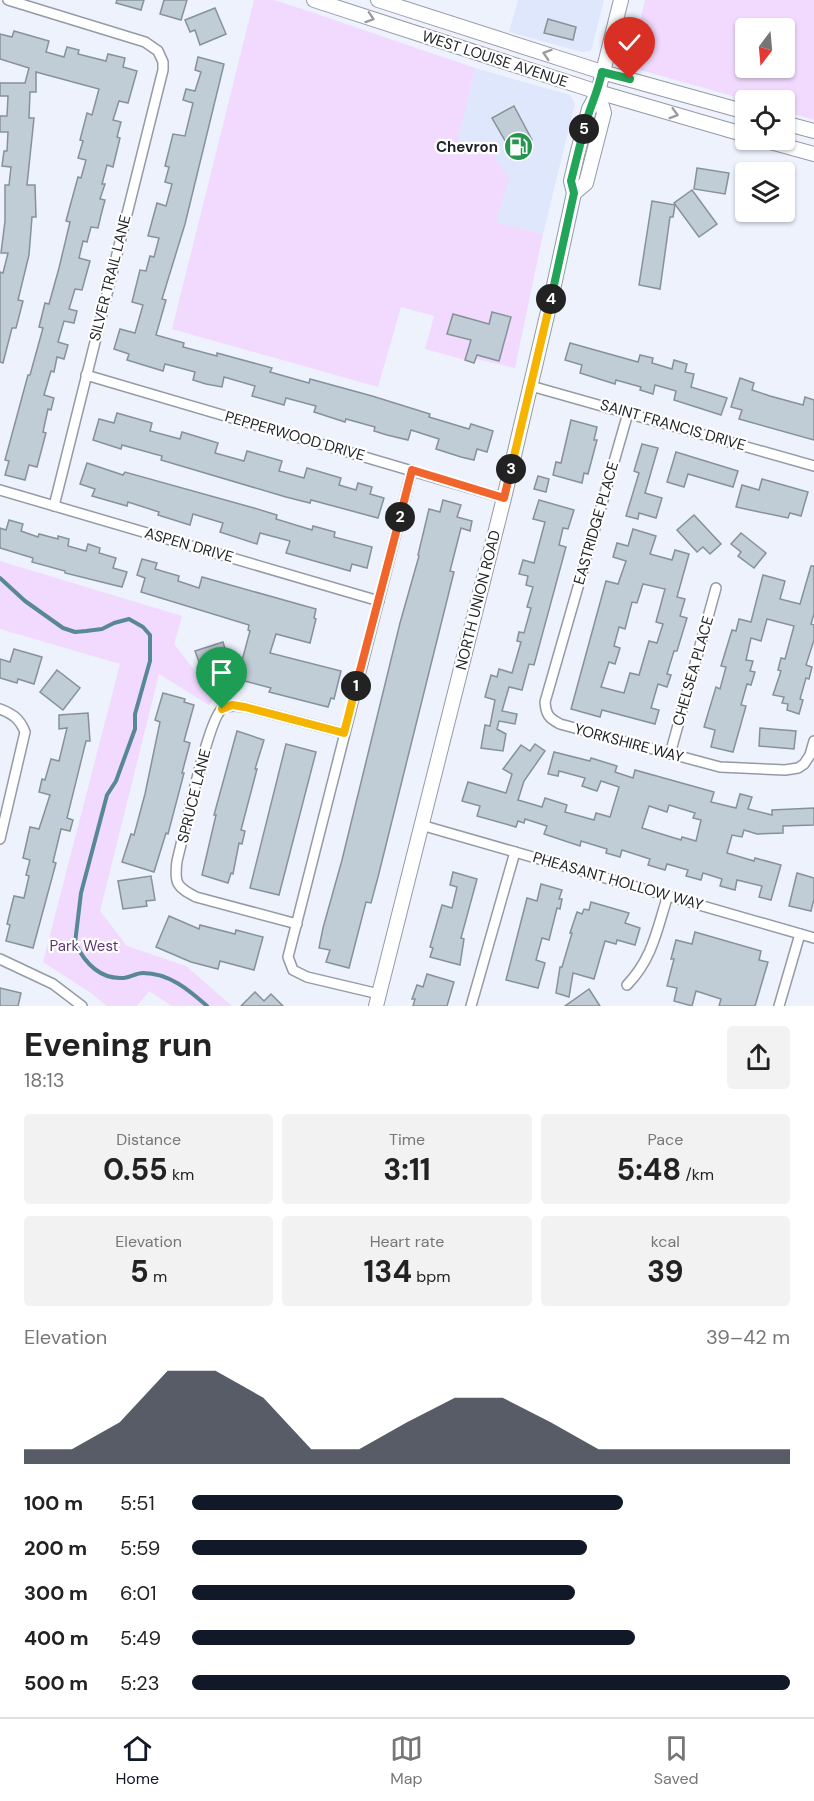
<!DOCTYPE html>
<html lang="en">
<head>
<meta charset="utf-8">
<style>
	body { margin:0; font-family:"DM Sans",sans-serif; background:#f2f2f2; color:#222; height:100vh; display:flex; flex-direction:column; font-size:22px; white-space:nowrap }
	* { box-sizing:border-box; margin:0 }
	p { font-size:20px; color:#767676 }
	.icon { flex:none; width:33px; height:33px; fill:none; stroke:currentColor; stroke-width:2; stroke-linecap:round; stroke-linejoin:round }
	.map { position:relative; height:1006px; overflow:hidden }
	.panel { display:flex; flex-direction:column; background:#fff; flex:1 }
	.panel>* { flex:none }
	.needle { width:39px; rotate:196deg }
	.fabs { position:absolute; left:735px; top:18px; display:grid; gap:12px }
	.fabs a { display:grid; place-items:center; width:60px; height:60px; border-radius:6px; background:#fff; box-shadow:0 2px 4px #0004; font-size:30px }
	.pin { position:absolute; display:grid; place-items:center; width:51px; height:51px; color:#fff; margin:-62px -26px; border-radius:50% 50% 50% 0; rotate:-45deg; box-shadow:0 0 6px #0007 }
	.pin .icon { rotate:45deg }
	.km { position:absolute; width:30px; height:30px; margin:-15px; border-radius:50%; background:#222; color:#fff; font-size:16px; line-height:30px; text-align:center }
	.round { display:grid; place-items:center; flex:none; width:63px; height:63px; border-radius:6px; background:#f2f2f2 }
	.overview { display:flex; align-items:center; justify-content:space-between; height:102px; padding:0 24px }
	h1 { font-size:33px; font-weight:700; line-height:45px }
	.stats { display:grid; grid-template-columns:repeat(3,1fr); gap:9px; height:102px; padding:6px 24px }
	.stats div { display:grid; align-content:center; border-radius:6px; background:#f2f2f2; text-align:center }
	.stats b { font-size:30px; font-weight:700 }
	.stats small { font-size:16px; font-weight:400 }
	.stats p { font-size:16px }
	.chart { height:168px; padding:12px 24px }
	.chart p { display:flex; justify-content:space-between }
	.chart svg { width:100%; height:108px; margin-top:6px; fill:#111827; opacity:.7 }
	ul { padding:0 24px; list-style:none; font-size:20px }
	li { display:grid; grid-template-columns:96px 72px 1fr; align-items:center; height:45px }
	li i { height:15px; border-radius:8px; background:#111827 }
	.tabs { display:flex; justify-content:space-around; align-items:center; height:84px; border-top:2px solid #e0e0e0; background:#fff; font-size:16px; color:#767676 }
	.tabs a { display:grid; justify-items:center; gap:3px }
	.tabs .active { color:#111827 }
	.map>svg:first-child { display:block }
</style>
</head>
<body>
<div class="map">
<svg width="814" height="1006" viewBox="0 0 814 1006">
	<rect width="100%" height="100%" fill="#edf2fd"/>
	<!-- built -->
	<g fill="#dee7fc">
		<path d="M 518,0 L 604,0 L 592,48 L 590,51 L 582,52 L 509,32 Z"/>
		<path d="M 475,68 L 570,95 L 575,104 L 543,234 L 495,222 L 457,142 Z"/>
	</g>
	<!-- green -->
	<g fill="#f1dafe" fill-rule="evenodd">
		<path d="M 254,0 L 274,0 L 308,11 L 475,68 L 458,141 L 492,152 L 509,179 L 496,222 L 543,234 L 515,368 L 476,359 L 476,355 L 499,361 L 511,317 L 493,312 L 489,324 L 453,315 L 448,334 L 471,340 L 465,360 L 425,349 L 434,316 L 401,307 L 378,387 L 172,329 Z"/>
		<path d="M 645,0 L 814,0 L 814,120 L 785,111 L 784,100 L 747,100 L 629,67 ZM 784,28 L 784,68 L 746,68 L 746,28 Z"/>
		<path d="M 0,561 L 182,616 L 174,644 L 216,698 L 209,705 L 159,674 L 100,911 L 127,946 L 186,966 L 232,1006 L 172,1006 L 149,991 L 137,1006 L 107,1006 L 91,993 L 43,962 L 120,664 L 0,629 Z"/>
	</g>
	<g fill="none" stroke-linecap="round" stroke-linejoin="round">
		<!-- stream -->
		<path stroke="#588797" stroke-width="4" d="M 0,578 L 25,601 L 63,628 L 75,632 L 86,631 L 102,629 L 114,623 L 129,619 L 143,627 L 150,635 L 150,661 L 135,714 L 135,729 L 116,781 L 107,795 L 81,893 L 75,943 C 84,961 98,978 120,978 C 128,979 135,973 143,973 C 169,973 189,990 207,1006"/>
	</g>
	<!-- building -->
	<g fill="#c1cdd6" stroke="#86919a" stroke-width="1.5" fill-rule="evenodd">
		<path d="M 117,0 L 144,0 L 141,10 L 116,3 Z"/>
		<path d="M 164,0 L 187,0 L 181,20 L 160,14 Z"/>
		<path d="M 215,8 L 226,34 L 200,45 L 195,30 L 190,32 L 185,20 Z"/>
		<path d="M 548,19 L 576,27 L 573,40 L 544,33 Z"/>
		<path d="M 14,31 L 49,41 L 46,52 L 64,57 L 67,47 L 79,50 L 78,54 L 106,61 L 108,54 L 125,58 L 123,67 L 137,71 L 128,103 L 119,101 L 113,120 L 121,122 L 117,137 L 120,138 L 113,167 L 107,165 L 102,184 L 105,184 L 100,199 L 105,200 L 101,215 L 98,228 L 91,227 L 87,242 L 83,241 L 79,258 L 90,261 L 82,290 L 75,289 L 69,309 L 77,311 L 74,323 L 64,321 L 58,342 L 68,345 L 64,359 L 57,357 L 54,372 L 51,371 L 44,395 L 54,398 L 51,410 L 48,409 L 43,432 L 46,433 L 37,467 L 29,465 L 25,480 L 5,475 L 9,461 L 5,460 L 28,375 L 30,375 L 43,328 L 39,327 L 45,303 L 49,304 L 59,268 L 70,222 L 66,221 L 78,177 L 81,178 L 86,160 L 78,158 L 83,141 L 80,140 L 87,113 L 92,115 L 99,89 L 36,72 L 36,92 L 30,92 L 29,118 L 34,118 L 27,185 L 35,185 L 36,217 L 32,217 L 29,255 L 18,300 L 23,301 L 16,328 L 12,328 L 3,363 L 0,362 L 0,272 L 3,273 L 8,253 L 1,253 L 5,221 L 5,185 L 9,185 L 11,167 L 2,166 L 4,151 L 7,151 L 8,132 L 0,132 L 0,116 L 7,116 L 8,96 L 0,96 L 0,83 L 25,83 L 29,68 L 0,59 L 0,34 L 12,37 Z"/>
		<path d="M 198,57 L 224,64 L 185,224 L 162,299 L 166,300 L 156,335 L 184,343 L 183,347 L 217,356 L 217,353 L 272,368 L 270,372 L 309,383 L 310,379 L 372,396 L 430,414 L 429,417 L 469,429 L 471,424 L 493,431 L 487,452 L 477,449 L 474,460 L 461,457 L 436,449 L 439,439 L 411,430 L 408,440 L 387,435 L 374,431 L 375,427 L 346,419 L 345,422 L 314,412 L 316,406 L 286,398 L 284,405 L 252,396 L 255,386 L 224,377 L 222,387 L 206,384 L 193,380 L 195,372 L 165,364 L 163,371 L 127,360 L 129,354 L 114,349 L 120,329 L 135,333 L 143,305 L 132,302 L 140,270 L 146,271 L 150,256 L 154,257 L 159,238 L 148,236 L 157,203 L 166,206 L 172,184 L 165,182 L 169,167 L 165,166 L 173,134 L 185,136 L 193,103 L 183,100 L 186,89 L 195,91 L 201,72 L 195,70 Z"/>
		<path d="M 514,106 L 532,140 L 511,151 L 492,118 Z"/>
		<path d="M 697,168 L 729,173 L 725,194 L 694,189 Z"/>
		<path d="M 692,190 L 717,224 L 699,237 L 674,203 Z"/>
		<path d="M 652,201 L 675,205 L 673,217 L 670,217 L 660,289 L 639,285 Z"/>
		<path d="M 492,312 L 511,317 L 499,361 L 477,355 L 474,363 L 465,360 L 471,340 L 447,334 L 453,314 L 489,324 Z"/>
		<path d="M 570,343 L 638,362 L 640,355 L 653,358 L 652,363 L 672,369 L 674,360 L 687,364 L 685,372 L 694,374 L 691,387 L 727,398 L 721,415 L 674,400 L 676,391 L 655,385 L 653,394 L 640,390 L 641,387 L 616,380 L 615,384 L 580,373 L 582,365 L 565,360 Z"/>
		<path d="M 740,378 L 754,383 L 752,390 L 770,396 L 803,405 L 805,397 L 814,400 L 814,440 L 739,419 L 742,410 L 731,407 Z"/>
		<path d="M 117,413 L 152,423 L 150,431 L 180,439 L 182,432 L 218,443 L 215,453 L 244,461 L 247,451 L 282,461 L 279,471 L 304,478 L 307,468 L 341,478 L 339,485 L 356,490 L 358,483 L 372,487 L 370,494 L 384,498 L 378,518 L 311,500 L 310,503 L 286,497 L 161,460 L 162,456 L 122,445 L 121,449 L 93,440 L 99,419 L 114,423 Z"/>
		<path d="M 571,420 L 597,427 L 594,440 L 597,440 L 588,474 L 584,473 L 582,483 L 553,475 L 556,462 L 561,463 Z"/>
		<path d="M 642,444 L 658,448 L 645,493 L 662,498 L 656,518 L 639,513 L 638,519 L 626,516 L 639,473 L 634,471 Z"/>
		<path d="M 676,452 L 738,471 L 733,487 L 688,474 L 684,487 L 667,482 Z"/>
		<path d="M 87,463 L 123,475 L 125,472 L 254,508 L 277,515 L 276,519 L 312,530 L 313,526 L 335,532 L 334,537 L 372,547 L 367,568 L 352,564 L 350,571 L 286,553 L 290,541 L 260,533 L 257,544 L 220,532 L 223,523 L 193,514 L 190,525 L 158,515 L 159,512 L 128,502 L 127,506 L 92,496 L 95,489 L 80,484 Z"/>
		<path d="M 538,476 L 549,479 L 546,492 L 534,489 Z"/>
		<path d="M 762,479 L 808,492 L 801,516 L 790,513 L 788,518 L 736,507 L 742,485 L 759,490 Z"/>
		<path d="M 443,500 L 461,505 L 457,517 L 472,521 L 470,531 L 461,528 L 450,571 L 454,572 L 378,877 L 371,903 L 366,902 L 349,968 L 326,962 L 330,950 L 319,948 L 323,928 L 342,860 L 400,623 L 419,556 L 418,555 L 429,509 L 440,512 Z"/>
		<path d="M 539,500 L 574,510 L 568,529 L 563,528 L 559,545 L 566,547 L 534,665 L 529,664 L 522,690 L 509,687 L 502,711 L 517,714 L 515,724 L 499,721 L 497,729 L 506,734 L 503,751 L 481,748 L 485,725 L 490,726 L 495,700 L 485,697 L 491,675 L 497,677 L 499,669 L 512,673 L 521,642 L 517,641 L 519,632 L 524,633 L 531,608 L 527,607 L 533,587 L 526,585 L 528,576 L 519,574 L 523,560 L 534,563 L 545,522 L 533,519 Z"/>
		<path d="M 694,515 L 721,544 L 710,554 L 703,547 L 697,552 L 677,530 Z"/>
		<path d="M 9,520 L 23,524 L 21,531 L 38,537 L 39,534 L 58,539 L 58,536 L 69,539 L 68,546 L 86,551 L 88,544 L 100,548 L 99,553 L 116,558 L 113,568 L 127,572 L 122,587 L 65,573 L 65,571 L 32,562 L 33,558 L 0,548 L 0,528 L 6,530 Z"/>
		<path d="M 633,529 L 656,536 L 650,554 L 672,560 L 675,550 L 689,554 L 677,597 L 685,599 L 680,616 L 687,618 L 677,651 L 674,651 L 667,674 L 671,675 L 667,687 L 658,684 L 651,708 L 659,710 L 655,724 L 602,710 L 600,717 L 571,709 L 606,581 L 618,584 L 626,561 L 613,557 L 617,543 L 628,546 ZM 643,584 L 665,589 L 656,622 L 663,624 L 657,643 L 649,641 L 639,675 L 630,673 L 624,693 L 601,687 L 609,662 L 615,664 L 620,648 L 614,646 L 619,627 L 625,629 L 632,602 L 637,603 Z"/>
		<path d="M 741,533 L 766,553 L 754,568 L 738,556 L 741,552 L 731,544 Z"/>
		<path d="M 142,559 L 157,563 L 155,569 L 179,576 L 178,581 L 199,588 L 202,577 L 316,609 L 314,618 L 316,619 L 310,643 L 276,634 L 270,653 L 341,671 L 334,699 L 331,698 L 328,707 L 269,692 L 271,688 L 237,679 L 250,631 L 248,630 L 249,625 L 141,592 L 145,578 L 137,575 Z"/>
		<path d="M 811,566 L 814,566 L 814,614 L 811,624 L 814,625 L 814,640 L 806,665 L 812,667 L 809,679 L 806,678 L 800,699 L 803,700 L 799,714 L 787,710 L 788,704 L 782,703 L 784,697 L 773,695 L 781,671 L 778,670 L 781,658 L 785,659 L 794,626 L 767,619 L 761,641 L 751,638 L 746,660 L 753,661 L 750,671 L 755,672 L 751,685 L 747,684 L 741,705 L 746,706 L 733,752 L 711,747 L 715,730 L 704,727 L 716,687 L 720,689 L 726,667 L 721,666 L 732,630 L 736,631 L 739,619 L 751,622 L 763,575 L 785,581 L 780,599 L 800,604 Z"/>
		<path d="M 223,642 L 234,679 L 208,686 L 195,651 Z"/>
		<path d="M 14,649 L 42,657 L 34,684 L 18,679 L 17,683 L 0,678 L 0,659 L 10,662 Z"/>
		<path d="M 57,670 L 80,688 L 63,710 L 40,692 Z"/>
		<path d="M 163,693 L 185,699 L 184,702 L 194,705 L 184,741 L 190,743 L 182,773 L 184,773 L 168,834 L 166,833 L 154,872 L 122,862 L 131,834 L 134,835 L 145,794 L 160,722 L 155,720 Z"/>
		<path d="M 88,713 L 90,741 L 86,741 L 67,818 L 73,820 L 70,831 L 61,829 L 53,862 L 56,863 L 33,948 L 6,941 L 10,925 L 7,924 L 14,896 L 24,898 L 29,876 L 26,875 L 30,860 L 23,858 L 30,827 L 39,829 L 50,795 L 39,792 L 42,779 L 45,780 L 51,759 L 59,761 L 67,728 L 59,729 L 59,715 Z"/>
		<path d="M 760,728 L 796,731 L 794,749 L 759,746 Z"/>
		<path d="M 237,731 L 264,740 L 255,769 L 257,769 L 241,830 L 245,831 L 242,844 L 239,843 L 233,874 L 231,873 L 228,883 L 202,875 L 216,815 L 214,815 Z"/>
		<path d="M 286,744 L 316,752 L 279,895 L 250,888 Z"/>
		<path d="M 535,744 L 545,751 L 524,781 L 518,800 L 542,807 L 545,798 L 567,805 L 565,812 L 594,820 L 596,813 L 610,817 L 619,787 L 601,781 L 597,791 L 582,786 L 585,778 L 559,771 L 558,776 L 548,774 L 554,752 L 590,761 L 591,758 L 617,766 L 615,772 L 633,778 L 635,770 L 714,792 L 711,802 L 736,808 L 740,794 L 752,797 L 748,809 L 772,815 L 772,810 L 814,808 L 814,825 L 783,826 L 783,833 L 757,834 L 744,830 L 742,837 L 732,835 L 727,853 L 754,861 L 755,858 L 781,865 L 771,900 L 759,897 L 762,886 L 737,880 L 735,890 L 720,886 L 722,879 L 703,873 L 701,880 L 686,876 L 688,870 L 667,864 L 665,870 L 648,865 L 650,859 L 622,850 L 620,857 L 606,853 L 607,849 L 581,841 L 580,846 L 544,834 L 547,826 L 525,819 L 524,823 L 518,821 L 516,827 L 477,816 L 480,806 L 462,801 L 468,782 L 506,793 L 512,774 L 503,769 L 521,745 L 530,751 ZM 669,805 L 695,813 L 693,818 L 701,820 L 696,841 L 682,837 L 681,840 L 642,828 L 649,806 L 667,812 Z"/>
		<path d="M 453,872 L 477,879 L 461,938 L 464,939 L 460,965 L 430,957 L 433,948 L 430,947 L 442,905 L 452,908 L 457,887 L 450,885 Z"/>
		<path d="M 797,873 L 814,878 L 814,899 L 811,911 L 789,906 Z"/>
		<path d="M 151,876 L 155,900 L 146,901 L 147,906 L 123,909 L 118,881 Z"/>
		<path d="M 541,884 L 562,890 L 559,899 L 562,899 L 560,909 L 557,908 L 549,940 L 542,938 L 536,960 L 545,963 L 538,988 L 506,980 L 527,898 L 537,901 Z"/>
		<path d="M 591,902 L 629,913 L 625,923 L 640,928 L 635,945 L 617,940 L 616,944 L 605,941 L 594,979 L 573,973 L 569,997 L 556,993 L 560,967 L 562,967 L 572,933 L 570,933 L 577,912 L 582,914 L 584,909 L 589,910 Z"/>
		<path d="M 169,916 L 199,929 L 200,925 L 235,934 L 236,930 L 263,937 L 254,970 L 220,961 L 218,969 L 191,962 L 156,947 Z"/>
		<path d="M 695,932 L 761,951 L 759,960 L 768,962 L 755,1006 L 719,1006 L 721,999 L 696,991 L 692,1006 L 674,1001 L 677,988 L 667,986 L 674,959 L 671,959 L 676,940 L 692,944 Z"/>
		<path d="M 427,974 L 454,982 L 447,1006 L 413,1006 L 415,999 L 412,999 L 417,985 L 423,987 Z"/>
		<path d="M 0,988 L 21,993 L 18,1006 L 0,1006 Z"/>
		<path d="M 589,989 L 600,1006 L 565,1006 Z"/>
		<path d="M 255,992 L 264,1001 L 271,994 L 283,1006 L 241,1006 Z"/>
	</g>
	<g fill="none" stroke-linecap="round" stroke-linejoin="round">
		<defs>
			<g id="street">
				<path d="M 8,0 L 145,42 L 158,51 L 163,62 L 163,70 L 54,506"/>
				<path d="M 86,375 L 504,498"/>
				<path d="M 531,386 L 814,466"/>
				<path d="M 628,413 L 545,702 C 546,715 549,718 560,724 L 720,767 L 785,770 L 798,768 L 804,764 L 810,755 L 814,741"/>
				<path d="M 0,490 L 379,601"/>
				<path d="M 0,709 C 13,714 20,719 25,732 L 0,839"/>
				<path d="M 670,754 L 716,588"/>
				<path d="M 421,825 L 814,938"/>
				<path d="M 297,924 L 196,897 C 177,887 174,884 177,861 C 183,838 208,719 222,709 C 229,704 238,706 245,707 L 344,733"/>
				<path d="M 0,959 L 53,984 L 82,1006"/>
				<path d="M 627,985 C 653,958 657,929 668,895"/>
				<path d="M 379,994 L 307,977 L 293,970 L 288,957 L 412,470"/>
				<path d="M 471,1006 L 515,852"/>
				<path d="M 779,1006 L 800,934"/>
			</g>
			<g id="secondary">
				<path d="M 314,0 L 598,92 L 746,135"/>
				<path d="M 378,0 L 602,72 L 746,112"/>
				<path d="M 784,123 L 814,131"/>
				<path d="M 763,140 L 814,154"/>
				<path d="M 574,193 L 586,183 L 604,113 L 598,92"/>
				<path d="M 376,1006 L 504,498 L 553,290 L 574,193 L 571,181 L 577,155 L 589,109 L 598,92 L 621,0"/>
			</g>
		</defs>
		<!-- street casing -->
		<use href="#street" stroke="#949aa6" stroke-width="12"/>
		<!-- secondary casing -->
		<use href="#secondary" stroke="#949aa6" stroke-width="16"/>
		<!-- street -->
		<use href="#street" stroke="#fff" stroke-width="9"/>
		<!-- secondary -->
		<use href="#secondary" stroke="#fff" stroke-width="14"/>
	</g>
	<!-- one-way arrows -->
	<defs><path id="oneway-chevron" d="M-2-3.5L2.5 0L-2 3.5" fill="none" stroke-width="1.6" stroke-linecap="round" stroke-linejoin="round" transform="scale(1.5)"/></defs>
	<g stroke="#9c9c9f">
		<use href="#oneway-chevron" transform="translate(370 18) rotate(18)"/>
		<use href="#oneway-chevron" transform="translate(547 54) rotate(-162)"/>
		<use href="#oneway-chevron" transform="translate(674 114) rotate(16)"/>
	</g>
	<g fill="none" stroke-linecap="round" stroke-linejoin="round">
		<defs>
			<path id="split-1" d="M 222,709 L 232,705 L 245,707 L 344,733 L 356,686"/>
			<path id="split-2" d="M 356,686 L 400,517"/>
			<path id="split-3" d="M 400,517 L 412,470 L 504,498 L 511,469"/>
			<path id="split-4" d="M 511,469 L 551,299"/>
			<path id="split-5" d="M 551,299 L 574,193 L 571,181 L 584,129"/>
			<path id="split-6" d="M 584,129 C 589,109 598,92 602,72 L 630,79"/>
		</defs>
		<!-- split-1 casing -->
		<use href="#split-1" stroke="#fff" stroke-width="12"/>
		<!-- split-2 casing -->
		<use href="#split-2" stroke="#fff" stroke-width="12"/>
		<!-- split-3 casing -->
		<use href="#split-3" stroke="#fff" stroke-width="12"/>
		<!-- split-4 casing -->
		<use href="#split-4" stroke="#fff" stroke-width="12"/>
		<!-- split-5 casing -->
		<use href="#split-5" stroke="#fff" stroke-width="12"/>
		<!-- split-6 casing -->
		<use href="#split-6" stroke="#fff" stroke-width="12"/>
		<!-- split-1 -->
		<use href="#split-1" stroke="#f5b400" stroke-width="8"/>
		<!-- split-2 -->
		<use href="#split-2" stroke="#f0652b" stroke-width="8"/>
		<!-- split-3 -->
		<use href="#split-3" stroke="#f0652b" stroke-width="8"/>
		<!-- split-4 -->
		<use href="#split-4" stroke="#f5b400" stroke-width="8"/>
		<!-- split-5 -->
		<use href="#split-5" stroke="#22a559" stroke-width="8"/>
		<!-- split-6 -->
		<use href="#split-6" stroke="#22a559" stroke-width="8"/>
	</g>
	<!-- icons -->
	<defs>
		<symbol id="fuel-disc" viewBox="-11 -11 22 22"><circle r="9.5" fill="#28954e" stroke="#fff"/><path d="M-5.5-6h7V0h2V4h1.3V-2.5L3-4.5l.8-.8L6-3V5H2.5V1h-1V6h-7ZM-4.2-4.7v3.2H.2V-4.7Z" fill="#fff"/></symbol>
	</defs>
	<g fill-rule="evenodd">
		<use href="#fuel-disc" x="502" y="130" width="33" height="33"/>
	</g>
	<g text-anchor="middle" stroke-width="4.5" stroke-linejoin="round" paint-order="stroke">
		<!-- street labels -->
		<g font-size="15" fill="#222429" stroke="#fff">
			<text transform="translate(495 59) rotate(18)" y="5">WEST LOUISE AVENUE</text>
			<text transform="translate(110 278) rotate(-76)" y="5">SILVER TRAIL LANE</text>
			<text transform="translate(673 425) rotate(16)" y="5">SAINT FRANCIS DRIVE</text>
			<text transform="translate(295 436) rotate(16)" y="5">PEPPERWOOD DRIVE</text>
			<text transform="translate(596 523) rotate(-74)" y="5">EASTRIDGE PLACE</text>
			<text transform="translate(189 545) rotate(16)" y="5">ASPEN DRIVE</text>
			<text transform="translate(478 600) rotate(-76)" y="5">NORTH UNION ROAD</text>
			<text transform="translate(693 671) rotate(-74)" y="5">CHELSEA PLACE</text>
			<text transform="translate(629 743) rotate(15)" y="5">YORKSHIRE WAY</text>
			<text transform="translate(194 796) rotate(-76)" y="5">SPRUCE LANE</text>
			<text transform="translate(618 881) rotate(16)" y="5">PHEASANT HOLLOW WAY</text>
		</g>
		<!-- poi labels -->
		<g font-size="15" font-weight="bold" fill="#222429" stroke="#fff" text-anchor="end">
			<text x="498" y="152">Chevron</text>
		</g>
		<!-- park labels -->
		<g font-size="15" fill="#5d3772" stroke="#fff">
			<text x="84" y="951">Park West</text>
		</g>
	</g>
</svg>
<div class="fabs">
<a><svg class="needle" viewBox="-14 -14 28 28"><path d="M0-13l5 13h-10z" fill="#e53935"/><path d="M0 13l5-13h-10z" fill="#767676"/></svg></a>
<a><svg class="icon" aria-label="locate" viewBox="0 0 24 24"><circle cx="12" cy="12" r="6"/><path d="M12 2v4M12 18v4M2 12h4M18 12h4"/></svg></a>
<a><svg class="icon" aria-label="layers" viewBox="0 0 24 24"><path d="M12 4l9 5-9 5-9-5zM3 14l9 5 9-5"/></svg></a>
</div>
<div class="pin" style="left:222px;top:709px;background:#1e9e55"><svg class="icon" aria-label="arrive" viewBox="0 0 24 24"><path d="M6 21V4h12l-3 4 3 4H6"/></svg></div>
<div class="pin" style="left:630px;top:79px;background:#d93025"><svg class="icon" aria-label="check" viewBox="0 0 24 24"><path d="M5 12l5 5 9-10"/></svg></div>
<b class="km" style="left:356px;top:686px">1</b>
<b class="km" style="left:400px;top:517px">2</b>
<b class="km" style="left:511px;top:469px">3</b>
<b class="km" style="left:551px;top:299px">4</b>
<b class="km" style="left:584px;top:129px">5</b>
</div>
<section class="panel">
<div class="overview"><div><h1>Evening run</h1><p>18:13</p></div><a class="round"><svg class="icon" aria-label="share" viewBox="0 0 24 24"><path d="M12 15V3M7 8l5-5 5 5M5 13v7h14v-7"/></svg></a></div>
<div class="stats">
<div><p>Distance</p><b>0.55<small> km</small></b></div>
<div><p>Time</p><b>3:11</b></div>
<div><p>Pace</p><b>5:48<small> /km</small></b></div>
</div>
<div class="stats">
<div><p>Elevation</p><b>5<small> m</small></b></div>
<div><p>Heart rate</p><b>134<small> bpm</small></b></div>
<div><p>kcal</p><b>39</b></div>
</div>
<div class="chart"><p><span>Elevation</span>39–42 m</p>
<svg viewBox="0 0 160 44" preserveAspectRatio="none"><path d="M0 44V38L10 38L20 27L30 6L40 6L50 17L60 38L70 38L80 27L90 17L100 17L110 27L120 38L130 38L140 38L150 38L160 38V44z"/></svg>
</div>
<ul>
<li><b>100 m</b>5:51<i style="width:72%"></i></li>
<li><b>200 m</b>5:59<i style="width:66%"></i></li>
<li><b>300 m</b>6:01<i style="width:64%"></i></li>
<li><b>400 m</b>5:49<i style="width:74%"></i></li>
<li><b>500 m</b>5:23<i style="width:100%"></i></li>
</ul>
</section>
<nav class="tabs">
<a class="active"><svg class="icon" aria-label="home" viewBox="0 0 24 24"><path d="M3 11l9-7 9 7M6 9v11h12V9"/></svg>Home</a>
<a><svg class="icon" aria-label="map" viewBox="0 0 24 24"><path d="M3 6l6-2 6 2 6-2v14l-6 2-6-2-6 2zM9 4v14M15 6v14"/></svg>Map</a>
<a><svg class="icon" aria-label="saved" viewBox="0 0 24 24"><path d="M7 4h10v16l-5-4-5 4z"/></svg>Saved</a>
</nav>
</body>
</html>
